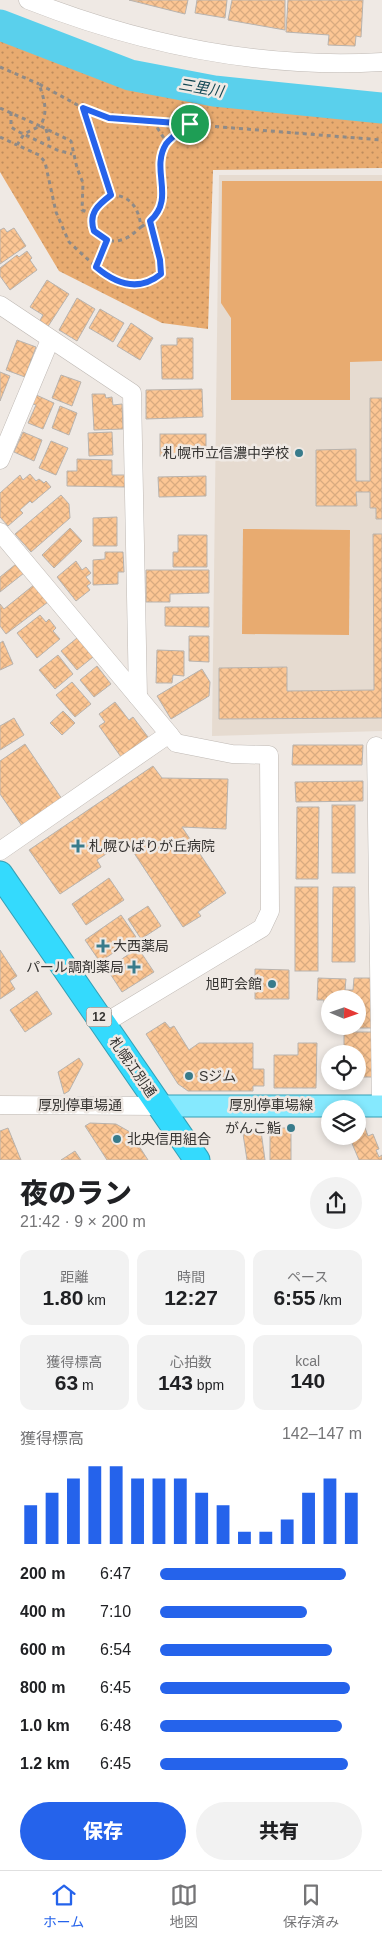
<!DOCTYPE html>
<html lang="ja">
<head>
<meta charset="utf-8">
<style>
	body { margin:0; font-family:Helvetica,"Noto Sans JP",sans-serif; background:#f2f2f2; color:#202124; height:100vh; display:flex; flex-direction:column; font-size:19px; white-space:nowrap }
	* { box-sizing:border-box; margin:0 }
	p { font-size:16px; color:#757577 }
	.icon { flex:none; width:28px; height:28px; fill:none; stroke:currentColor; stroke-width:2; stroke-linecap:round; stroke-linejoin:round }
	.map { position:relative; height:1160px; overflow:hidden }
	.panel { display:flex; flex-direction:column; background:#fff; flex:1 }
	.panel>* { flex:none }
	.needle { width:32px; rotate:92deg }
	.fabs { position:absolute; left:321px; top:990px; display:grid; gap:10px }
	.fabs a { display:grid; place-items:center; width:45px; height:45px; border-radius:50%; background:#fff; box-shadow:0 2px 8px #0003; font-size:25px }
	.pin { position:absolute; display:grid; place-items:center; width:42px; height:42px; color:#fff; margin:-21px; border:2px solid #fff; border-radius:50%; box-shadow:0 1px 5px #0007 }
	.round { display:grid; place-items:center; flex:none; width:52px; height:52px; border-radius:26px; background:#f2f2f2 }
	.overview { display:flex; align-items:center; justify-content:space-between; height:85px; padding:0 20px }
	h1 { font-size:28px; font-weight:800; line-height:38px }
	.metrics { display:grid; grid-template-columns:repeat(3,1fr); gap:8px; height:85px; padding:5px 20px }
	.metrics div { display:grid; align-content:center; border-radius:12px; background:#f2f2f2; text-align:center }
	.metrics b { font-size:21px; font-weight:800 }
	.metrics small { font-size:14px; font-weight:400 }
	.metrics p { font-size:14px }
	.chart { height:140px; padding:10px 20px }
	.chart p { display:flex; justify-content:space-between }
	.chart svg { width:100%; height:90px; margin-top:5px; stroke:#2563eb; stroke-width:6 }
	.cta { display:flex; gap:10px; margin-top:auto; padding:10px 20px }
	.cta a { flex:1; height:58px; border-radius:30px; background:#2563eb; color:#fff; font-size:20px; font-weight:800; line-height:58px; text-align:center }
	.cta a+a { background:#f2f2f2; color:#202124 }
	ul { padding:0 20px; list-style:none; font-size:16px }
	li { display:grid; grid-template-columns:80px 60px 1fr; align-items:center; height:38px }
	li i { height:12px; border-radius:6px; background:#2563eb }
	.dock { display:flex; justify-content:space-around; align-items:center; height:70px; border-top:1px solid #e0e0e0; background:#fff; font-size:14px; color:#757577 }
	.dock a { display:grid; justify-items:center; gap:2px }
	.dock .active { color:#2563eb }
	.map>svg:first-child { display:block }
</style>
</head>
<body>
<div class="map">
<svg width="382" height="1160" viewBox="0 0 382 1160">
	<defs>
		<pattern id="park-dots" width="8" height="8" patternUnits="userSpaceOnUse" patternTransform="scale(1.25)"><rect width="8" height="8" fill="#e8ab70"/><path d="M2 2h.1M6 6h.1" fill="none" stroke="#bd8c5d" stroke-width="1.8" stroke-linecap="round"/></pattern>
		<pattern id="building-cross-hatch" width="8" height="8" patternUnits="userSpaceOnUse" patternTransform="scale(1.25)"><rect width="8" height="8" fill="#fcc694"/><path d="M0 0l8 8M0 8l8-8" fill="none" stroke="#d9ab80"/></pattern>
	</defs>
	<rect width="100%" height="100%" fill="#efe9e4"/>
	<!-- built -->
	<path fill="#e6dbd0" d="M 219,175 L 382,175 L 382,731 L 212,736 Z"/>
	<!-- grass -->
	<g fill="#e8ab70">
		<path d="M 222,181 L 382,181 L 382,361 L 350,362 L 350,400 L 231,400 L 231,318 L 221,303 Z"/>
		<path d="M 243,529 L 350,530 L 349,635 L 242,634 Z"/>
	</g>
	<!-- park -->
	<path fill="url(#park-dots)" d="M 0,25 L 211,97 L 342,116 L 382,114 L 382,168 L 213,170 L 208,329 L 162,323 L 59,271 L 0,172 Z"/>
	<g fill="none" stroke-linecap="round" stroke-linejoin="round">
		<!-- river -->
		<path stroke="#5ad0ec" stroke-width="31" d="M 0,25 L 130,75 L 214,91 L 382,108"/>
	</g>
	<!-- building -->
	<g fill="url(#building-cross-hatch)" stroke="#b8b3ae">
		<path d="M 129,0 L 188,0 L 185,14 Z"/>
		<path d="M 197,0 L 227,0 L 225,18 L 195,13 Z"/>
		<path d="M 232,0 L 285,0 L 285,30 L 228,20 Z"/>
		<path d="M 288,0 L 363,0 L 361,37 L 356,36 L 355,46 L 328,45 L 329,35 L 286,32 Z"/>
		<path d="M 4,228 L 7,232 L 14,228 L 26,246 L 0,264 L 0,230 Z"/>
		<path d="M 27,251 L 32,258 L 30,260 L 37,270 L 10,290 L 0,276 L 0,268 L 17,255 L 19,257 Z"/>
		<path d="M 47,280 L 69,294 L 47,328 L 39,322 L 43,315 L 30,307 Z"/>
		<path d="M 77,298 L 95,309 L 77,341 L 59,330 Z"/>
		<path d="M 100,309 L 124,323 L 113,342 L 89,328 Z"/>
		<path d="M 131,323 L 153,338 L 140,360 L 117,346 Z"/>
		<path d="M 177,338 L 193,338 L 193,379 L 162,379 L 161,345 L 177,345 Z"/>
		<path d="M 17,340 L 36,347 L 25,377 L 6,370 Z"/>
		<path d="M 0,372 L 10,376 L 0,401 Z"/>
		<path d="M 61,375 L 81,382 L 72,406 L 52,398 Z"/>
		<path d="M 202,389 L 203,417 L 146,419 L 146,390 Z"/>
		<path d="M 34,394 L 54,403 L 43,429 L 28,423 L 36,405 L 30,403 Z"/>
		<path d="M 92,394 L 105,394 L 106,398 L 112,397 L 113,405 L 122,404 L 123,429 L 94,430 Z"/>
		<path d="M 370,398 L 382,398 L 382,519 L 376,519 L 376,508 L 370,508 L 370,492 L 356,492 L 357,506 L 316,506 L 316,450 L 356,449 L 356,481 L 370,481 Z"/>
		<path d="M 60,406 L 77,413 L 69,435 L 52,428 Z"/>
		<path d="M 23,432 L 42,440 L 34,461 L 14,452 Z"/>
		<path d="M 112,432 L 113,455 L 89,456 L 88,433 Z"/>
		<rect x="160" y="434" width="46" height="22"/>
		<path d="M 51,441 L 68,448 L 56,475 L 39,468 Z"/>
		<path d="M 77,459 L 112,460 L 112,475 L 126,475 L 125,487 L 67,486 L 67,471 L 77,471 Z"/>
		<path d="M 30,474 L 36,481 L 39,479 L 44,483 L 46,481 L 51,487 L 32,503 L 30,501 L 20,510 L 23,513 L 8,526 L 0,517 L 0,493 L 20,475 L 23,480 Z"/>
		<path d="M 206,476 L 206,496 L 159,497 L 158,477 Z"/>
		<path d="M 61,495 L 69,504 L 70,518 L 31,552 L 15,534 Z"/>
		<path d="M 117,517 L 117,546 L 93,546 L 93,518 Z"/>
		<path d="M 70,528 L 82,541 L 54,568 L 42,555 Z"/>
		<path d="M 373,534 L 382,534 L 382,718 L 219,719 L 219,668 L 287,667 L 287,691 L 374,690 Z"/>
		<path d="M 178,535 L 207,535 L 207,567 L 173,567 L 173,552 L 178,552 Z"/>
		<path d="M 105,552 L 123,552 L 124,572 L 118,572 L 118,584 L 93,585 L 93,560 L 105,559 Z"/>
		<path d="M 76,561 L 82,570 L 86,567 L 91,573 L 86,577 L 91,583 L 87,586 L 90,590 L 76,601 L 57,577 Z"/>
		<path d="M 16,564 L 24,573 L 0,592 L 0,577 Z"/>
		<path d="M 146,570 L 209,570 L 209,593 L 170,594 L 170,602 L 146,602 Z"/>
		<path d="M 35,584 L 48,602 L 6,634 L 0,626 L 0,604 L 4,609 Z"/>
		<path d="M 165,607 L 209,607 L 209,627 L 165,626 Z"/>
		<path d="M 40,615 L 46,622 L 49,619 L 56,628 L 53,631 L 60,639 L 37,658 L 17,633 Z"/>
		<path d="M 189,636 L 209,636 L 209,662 L 189,661 Z"/>
		<path d="M 77,638 L 93,657 L 77,670 L 61,651 Z"/>
		<path d="M 3,641 L 13,664 L 0,670 L 0,643 Z"/>
		<path d="M 157,650 L 184,651 L 184,676 L 173,675 L 172,683 L 156,683 Z"/>
		<path d="M 58,655 L 73,674 L 55,689 L 39,670 Z"/>
		<path d="M 97,666 L 111,684 L 94,697 L 80,680 Z"/>
		<path d="M 202,669 L 210,682 L 209,696 L 171,719 L 157,696 Z"/>
		<path d="M 72,682 L 91,704 L 75,717 L 56,695 Z"/>
		<path d="M 115,702 L 129,720 L 133,717 L 148,737 L 121,757 L 99,726 L 105,722 L 99,714 Z"/>
		<path d="M 63,711 L 75,723 L 62,735 L 50,723 Z"/>
		<path d="M 14,718 L 24,735 L 0,750 L 0,726 Z"/>
		<path d="M 25,744 L 62,799 L 22,826 L 0,794 L 0,761 Z"/>
		<path d="M 293,745 L 363,745 L 362,765 L 292,765 Z"/>
		<path d="M 153,766 L 162,778 L 228,779 L 226,829 L 182,827 L 226,893 L 198,912 L 201,916 L 183,927 L 126,841 L 97,860 L 101,867 L 60,894 L 29,850 Z"/>
		<path d="M 363,781 L 363,801 L 296,802 L 295,782 Z"/>
		<rect x="332" y="805" width="23" height="68"/>
		<path d="M 297,807 L 319,807 L 318,879 L 296,879 Z"/>
		<path d="M 109,878 L 124,900 L 86,925 L 72,904 Z"/>
		<rect x="295" y="887" width="23" height="84"/>
		<path d="M 333,887 L 355,887 L 355,962 L 332,962 Z"/>
		<path d="M 148,906 L 161,926 L 141,939 L 128,919 Z"/>
		<path d="M 121,915 L 136,937 L 100,962 L 85,940 Z"/>
		<path d="M 138,948 L 154,972 L 122,992 L 107,969 Z"/>
		<path d="M 0,950 L 17,976 L 10,981 L 15,989 L 0,999 Z"/>
		<path d="M 255,969 L 289,970 L 289,999 L 255,999 Z"/>
		<path d="M 318,978 L 346,979 L 345,990 L 353,990 L 354,978 L 376,978 L 375,1028 L 353,1028 L 358,1026 L 358,999 L 330,999 L 330,1018 L 323,1018 L 324,1000 L 317,1000 Z"/>
		<path d="M 37,991 L 52,1014 L 25,1032 L 10,1010 Z"/>
		<path d="M 165,1022 L 170,1028 L 174,1026 L 189,1050 L 199,1043 L 253,1043 L 253,1069 L 264,1069 L 264,1086 L 253,1086 L 253,1091 L 188,1091 L 178,1084 L 146,1034 Z"/>
		<path d="M 344,1032 L 374,1032 L 374,1077 L 358,1077 L 358,1054 L 344,1054 Z"/>
		<path d="M 298,1043 L 317,1043 L 316,1088 L 274,1088 L 274,1055 L 298,1055 Z"/>
		<path d="M 79,1058 L 83,1064 L 69,1091 L 64,1094 L 58,1072 Z"/>
		<path d="M 90,1123 L 116,1124 L 130,1132 L 148,1160 L 107,1160 L 85,1126 Z"/>
		<path d="M 364,1125 L 368,1136 L 373,1134 L 379,1149 L 376,1150 L 379,1157 L 382,1155 L 382,1160 L 359,1160 L 351,1141 L 357,1138 L 358,1128 Z"/>
		<path d="M 8,1128 L 21,1160 L 0,1160 L 0,1131 Z"/>
		<rect x="270" y="1128" width="21" height="32"/>
		<path d="M 261,1131 L 265,1160 L 247,1160 L 243,1134 Z"/>
		<path d="M 75,1151 L 81,1160 L 61,1160 Z"/>
	</g>
	<g fill="none" stroke-linecap="round" stroke-linejoin="round">
		<defs>
			<g id="minor">
				<path d="M 28,0 C 140,44 261,69 382,62"/>
				<path d="M 0,305 L 132,393 L 138,697"/>
				<path d="M 0,460 L 50,340"/>
				<path d="M 0,532 L 169,734 L 0,851"/>
				<path d="M 376,746 L 381,1106"/>
				<path d="M 103,1024 L 262,928 L 270,911 L 269,755 L 232,754 L 176,743 L 169,734"/>
				<path d="M 0,1105 L 160,1106"/>
			</g>
			<path id="major" d="M 160,1106 L 382,1106"/>
			<path id="highway" d="M 0,874 L 197,1160"/>
		</defs>
		<!-- minor casing -->
		<use href="#minor" stroke="#bfb9b4" stroke-width="19"/>
		<!-- major casing -->
		<use href="#major" stroke="#35a0b6" stroke-width="23"/>
		<!-- highway casing -->
		<use href="#highway" stroke="#35a0b6" stroke-width="27"/>
		<!-- path -->
		<g stroke="#8f8b88" stroke-width="3" stroke-dasharray="4 4" stroke-linecap="butt">
			<path d="M 0,67 L 39,84"/>
			<path d="M 0,108 L 40,126 C 49,112 44,99 39,84 L 83,108 L 109,118 L 382,140"/>
			<path d="M 84,109 L 111,195"/>
			<path d="M 11,112 L 11,127 L 17,131 L 57,150 L 72,154"/>
			<path d="M 153,121 L 167,143"/>
			<path d="M 46,129 L 50,144"/>
			<path d="M 0,137 L 17,145"/>
			<path d="M 111,195 C 131,195 139,209 141,227 C 135,232 129,238 121,240 C 101,246 85,225 96,207 C 99,201 106,199 111,195 Z"/>
			<path d="M 93,214 L 82,210 L 83,183 L 77,168 L 71,141 L 40,126 L 24,134 L 17,145 L 39,155 L 45,162 L 56,212 L 69,242 L 96,267"/>
			<path d="M 141,227 C 181,203 151,184 162,151 C 166,139 179,132 189,125"/>
			<path d="M 107,240 L 96,267 C 116,284 139,292 161,274 L 160,260 L 150,221"/>
		</g>
		<!-- minor -->
		<use href="#minor" stroke="#fff" stroke-width="18"/>
		<!-- major -->
		<use href="#major" stroke="#85e9fe" stroke-width="21"/>
		<!-- highway -->
		<use href="#highway" stroke="#34dafd" stroke-width="25"/>
	</g>
	<g fill="none" stroke-linecap="round" stroke-linejoin="round">
		<defs>
			<path id="route" d="M 83,108 L 109,118 L 190,124 C 182,130 172,136 166,144 C 150,170 176,198 150,221 L 160,260 L 161,274 C 139,292 116,284 96,267 L 107,240 L 94,231 C 88,213 98,205 111,195 Z"/>
		</defs>
		<!-- route casing -->
		<use href="#route" stroke="#fff" stroke-width="10"/>
		<!-- route -->
		<use href="#route" stroke="#2563eb" stroke-width="6"/>
	</g>
	<!-- markers -->
	<g fill="#387b8b" stroke="#efe9e4" stroke-width="2">
		<circle cx="299" cy="453" r="5"/>
		<path d="M75.5 838.5h5v5h5v5h-5v5h-5v-5h-5v-5h5z"/>
		<path d="M100.5 938.5h5v5h5v5h-5v5h-5v-5h-5v-5h5z"/>
		<path d="M131.5 959.5h5v5h5v5h-5v5h-5v-5h-5v-5h5z"/>
		<circle cx="272" cy="984" r="5"/>
		<circle cx="189" cy="1076" r="5"/>
		<circle cx="291" cy="1128" r="5"/>
		<circle cx="117" cy="1139" r="5"/>
	</g>
	<g text-anchor="middle" stroke-width="5" stroke-linejoin="round" paint-order="stroke">
		<!-- shield labels -->
		<rect fill="#efe9e4" stroke="#6e6a67" stroke-width="1" x="86.5" y="1007.5" width="25" height="19" rx="4"/>
		<g font-size="12" font-weight="bold" fill="#363432">
			<text x="99" y="1021">12</text>
		</g>
		<!-- poi labels -->
		<g font-size="14" fill="#363432" stroke="#efe9e4" text-anchor="end">
			<text x="289" y="458">札幌市立信濃中学校</text>
			<text x="89" y="851" text-anchor="start">札幌ひばりが丘病院</text>
			<text x="113" y="951" text-anchor="start">大西薬局</text>
			<text x="124" y="972">パール調剤薬局</text>
			<text x="262" y="989">旭町会館</text>
			<text x="199" y="1081" text-anchor="start">Sジム</text>
			<text x="281" y="1133">がんこ鮨</text>
			<text x="127" y="1144" text-anchor="start">北央信用組合</text>
		</g>
		<!-- street labels -->
		<g font-size="14" fill="#363432" stroke="#efe9e4">
			<text transform="translate(133 1067) rotate(55)" y="5">札幌江別通</text>
			<text x="80" y="1110">厚別停車場通</text>
			<text x="271" y="1110">厚別停車場線</text>
		</g>
		<!-- water labels -->
		<g font-size="15" font-style="italic" fill="#124753" stroke="#efe9e4">
			<text transform="translate(201 88) rotate(10)" y="5">三里川</text>
		</g>
	</g>
</svg>
<div class="fabs">
<a><svg class="needle" viewBox="-14 -14 28 28"><path d="M0-13l5 13h-10z" fill="#e53935"/><path d="M0 13l5-13h-10z" fill="#757577"/></svg></a>
<a><svg class="icon" aria-label="locate" viewBox="0 0 24 24"><circle cx="12" cy="12" r="6"/><path d="M12 2v4M12 18v4M2 12h4M18 12h4"/></svg></a>
<a><svg class="icon" aria-label="layers" viewBox="0 0 24 24"><path d="M12 4l9 5-9 5-9-5zM3 14l9 5 9-5"/></svg></a>
</div>
<div class="pin" style="left:190px;top:124px;background:#1e9e55"><svg class="icon" aria-label="arrive" viewBox="0 0 24 24"><path d="M6 21V4h12l-3 4 3 4H6"/></svg></div>
</div>
<section class="panel">
<div class="overview"><div><h1>夜のラン</h1><p>21:42 · 9 × 200 m</p></div><a class="round"><svg class="icon" aria-label="share" viewBox="0 0 24 24"><path d="M12 15V3M7 8l5-5 5 5M5 13v7h14v-7"/></svg></a></div>
<div class="metrics">
<div><p>距離</p><b>1.80<small> km</small></b></div>
<div><p>時間</p><b>12:27</b></div>
<div><p>ペース</p><b>6:55<small> /km</small></b></div>
</div>
<div class="metrics">
<div><p>獲得標高</p><b>63<small> m</small></b></div>
<div><p>心拍数</p><b>143<small> bpm</small></b></div>
<div><p>kcal</p><b>140</b></div>
</div>
<div class="chart"><p><span>獲得標高</span>142–147 m</p>
<svg viewBox="0 0 160 44" preserveAspectRatio="none"><path d="M5 44V25M15 44V19M25 44V12M35 44V6M45 44V6M55 44V12M65 44V12M75 44V12M85 44V19M95 44V25M105 44V38M115 44V38M125 44V32M135 44V19M145 44V12M155 44V19"/></svg>
</div>
<ul>
<li><b>200 m</b>6:47<i style="width:92%"></i></li>
<li><b>400 m</b>7:10<i style="width:73%"></i></li>
<li><b>600 m</b>6:54<i style="width:85%"></i></li>
<li><b>800 m</b>6:45<i style="width:94%"></i></li>
<li><b>1.0 km</b>6:48<i style="width:90%"></i></li>
<li><b>1.2 km</b>6:45<i style="width:93%"></i></li>
</ul>
<div class="cta"><a>保存</a><a>共有</a></div>
</section>
<nav class="dock">
<a class="active"><svg class="icon" aria-label="home" viewBox="0 0 24 24"><path d="M3 11l9-7 9 7M6 9v11h12V9"/></svg>ホーム</a>
<a><svg class="icon" aria-label="map" viewBox="0 0 24 24"><path d="M3 6l6-2 6 2 6-2v14l-6 2-6-2-6 2zM9 4v14M15 6v14"/></svg>地図</a>
<a><svg class="icon" aria-label="saved" viewBox="0 0 24 24"><path d="M7 4h10v16l-5-4-5 4z"/></svg>保存済み</a>
</nav>
</body>
</html>
